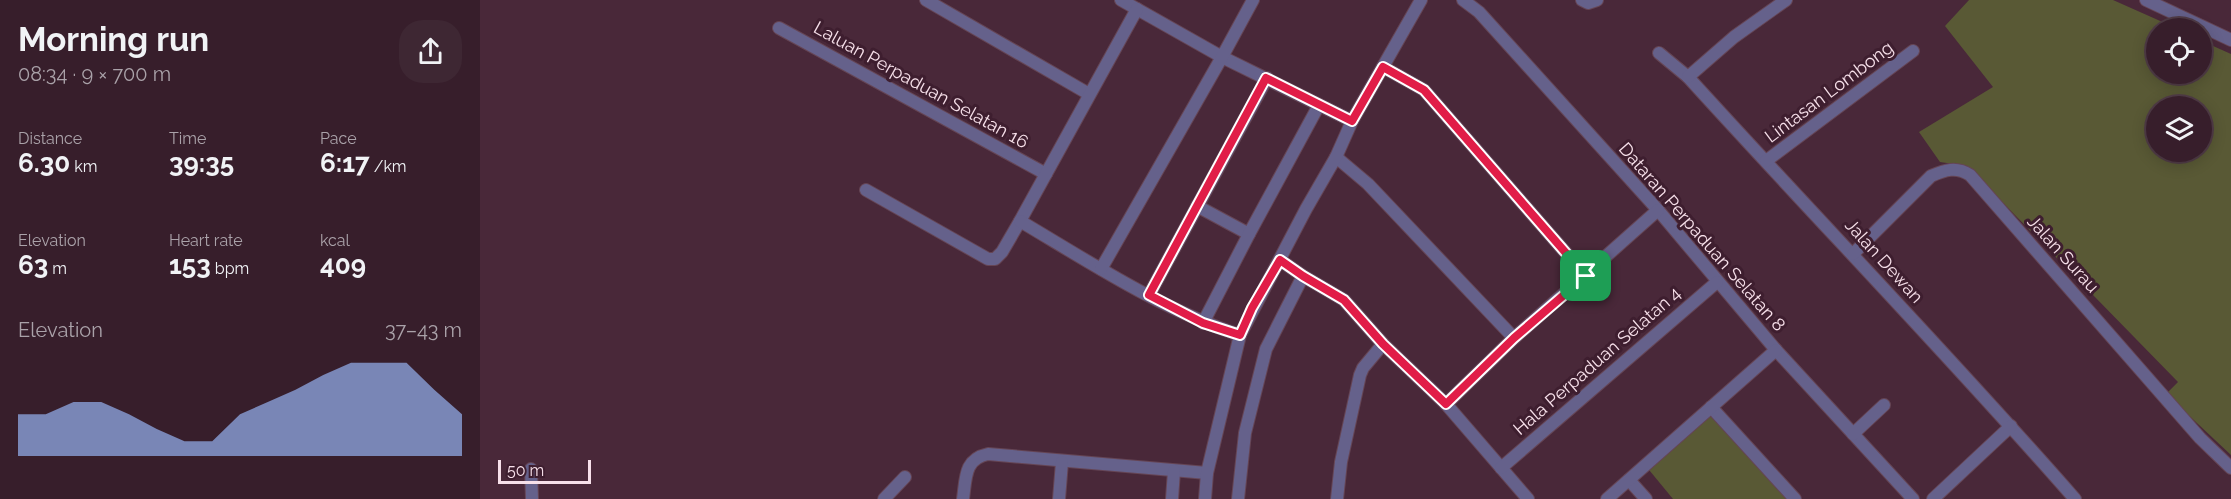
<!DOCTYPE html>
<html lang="en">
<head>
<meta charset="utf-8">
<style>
	body { margin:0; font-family:Raleway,sans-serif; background:#3e2733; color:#f1f3f6; height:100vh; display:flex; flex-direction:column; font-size:22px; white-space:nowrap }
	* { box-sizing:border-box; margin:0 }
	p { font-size:20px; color:#aaa2a9 }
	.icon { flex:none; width:33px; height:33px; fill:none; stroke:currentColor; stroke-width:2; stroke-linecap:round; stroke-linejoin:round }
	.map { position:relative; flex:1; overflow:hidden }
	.details { display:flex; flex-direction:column; background:#371e2b; width:480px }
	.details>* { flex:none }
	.fabs { position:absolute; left:1666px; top:18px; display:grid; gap:12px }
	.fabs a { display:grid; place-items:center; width:66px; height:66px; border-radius:50%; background:#371e2b; box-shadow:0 3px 15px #0003,0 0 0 2px #513c47; font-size:30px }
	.scale { position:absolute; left:18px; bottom:15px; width:93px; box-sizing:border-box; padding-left:6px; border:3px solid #f7e0ea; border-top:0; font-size:16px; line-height:21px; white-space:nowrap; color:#f7e0ea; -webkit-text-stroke:4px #3e1e2f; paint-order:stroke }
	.pin { position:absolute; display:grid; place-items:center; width:51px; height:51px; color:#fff; margin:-26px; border-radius:12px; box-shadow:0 3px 9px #0006 }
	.round { display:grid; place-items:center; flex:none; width:63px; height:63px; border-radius:24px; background:#3e2733 }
	.overview { display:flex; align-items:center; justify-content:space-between; height:102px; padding:0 18px }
	h1 { font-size:33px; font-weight:700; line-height:45px }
	.stats { display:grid; grid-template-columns:repeat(3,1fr); gap:9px; height:102px; padding:6px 18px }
	.stats div { display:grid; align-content:center }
	.stats b { font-size:26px; font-weight:700 }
	.stats small { font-size:16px; font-weight:400 }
	.stats p { font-size:16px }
	.chart { height:168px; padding:12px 18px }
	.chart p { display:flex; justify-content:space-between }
	.chart svg { width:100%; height:108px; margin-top:6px; fill:#95b2f1; opacity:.7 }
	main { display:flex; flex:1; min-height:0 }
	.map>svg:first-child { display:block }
</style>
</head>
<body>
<main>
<section class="details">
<div class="overview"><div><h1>Morning run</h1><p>08:34 · 9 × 700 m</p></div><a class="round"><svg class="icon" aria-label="share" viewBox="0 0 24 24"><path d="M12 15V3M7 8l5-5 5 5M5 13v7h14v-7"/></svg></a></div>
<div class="stats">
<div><p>Distance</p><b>6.30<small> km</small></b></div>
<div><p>Time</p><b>39:35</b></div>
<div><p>Pace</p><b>6:17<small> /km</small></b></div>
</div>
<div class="stats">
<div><p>Elevation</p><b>63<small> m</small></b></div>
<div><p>Heart rate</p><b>153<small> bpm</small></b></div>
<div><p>kcal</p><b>409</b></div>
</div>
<div class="chart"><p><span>Elevation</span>37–43 m</p>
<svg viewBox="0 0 160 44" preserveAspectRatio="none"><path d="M0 44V27L10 27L20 22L30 22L40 27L50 33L60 38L70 38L80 27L90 22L100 17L110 11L120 6L130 6L140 6L150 17L160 27V44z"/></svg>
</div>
</section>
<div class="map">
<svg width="1751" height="499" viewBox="0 0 1751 499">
	<rect width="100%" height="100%" fill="#492839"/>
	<!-- green -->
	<g fill="#595935" fill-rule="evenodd">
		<path d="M 1489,0 L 1633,0 L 1696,28 L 1677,28 L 1677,74 L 1722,74 L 1722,41 L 1751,54 L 1751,455 L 1686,394 L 1698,382 L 1487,166 L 1460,162 L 1439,132 L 1513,87 L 1465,26 ZM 1677,106 L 1722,106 L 1722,152 L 1677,152 Z"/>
		<path d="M 1232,410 L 1308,499 L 1193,499 L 1165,465 Z"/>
	</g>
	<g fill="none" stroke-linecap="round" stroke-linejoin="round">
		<defs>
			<g id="minor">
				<path d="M 446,0 L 609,94"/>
				<path d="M 641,0 L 742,57 L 872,121"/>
				<path d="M 983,0 L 999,12 L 1178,210 L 1296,350 L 1433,499"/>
				<path d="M 1102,0 L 1108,3 L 1117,0"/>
				<path d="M 1666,0 L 1751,40"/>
				<path d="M 299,28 L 566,174"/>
				<path d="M 1179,53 L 1208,77 C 1336,218 1469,355 1595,499"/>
				<path d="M 903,67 L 944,90 L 1106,276"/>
				<path d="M 1208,77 L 1254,37 L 1306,0"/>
				<path d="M 856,157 L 888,184 L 1034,338"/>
				<path d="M 1286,161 L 1433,51"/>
				<path d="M 386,190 L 508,259 L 515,259 L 522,252 L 540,221 L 657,9"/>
				<path d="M 717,206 L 769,234"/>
				<path d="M 540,221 C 611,263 682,310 760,335"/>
				<path d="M 1373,254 L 1451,176 C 1465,170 1476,166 1490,175 L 1720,438 L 1751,468"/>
				<path d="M 800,260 L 823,276 L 864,300 L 903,344 L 966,404 L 1048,499"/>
				<path d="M 621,269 L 742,57 L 773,0"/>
				<path d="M 669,295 L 787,78"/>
				<path d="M 723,323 L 769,234 L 839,105"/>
				<path d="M 966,404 L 1034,338 L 1178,210"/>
				<path d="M 1231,407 L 1315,499"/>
				<path d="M 1373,434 L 1404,405"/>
				<path d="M 1021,468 L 1237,282"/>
				<path d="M 51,469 L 52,499"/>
				<path d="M 1149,480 L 1166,499"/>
				<path d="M 404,499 L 425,477"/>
				<path d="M 483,499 C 486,478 484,459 508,454 L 727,473"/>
				<path d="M 579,499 L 582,462"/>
				<path d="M 692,499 L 694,471"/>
				<path d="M 725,499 L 727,473 L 760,335 L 826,209 L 856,157 L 872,121 L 941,0"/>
				<path d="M 758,499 L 765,433 L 786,349 L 823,276"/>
				<path d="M 857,499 L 861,462 L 880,375 L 883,368 L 903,344"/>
				<path d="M 1127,499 L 1296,350"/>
				<path d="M 1453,499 L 1531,426"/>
			</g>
		</defs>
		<!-- minor casing -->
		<use href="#minor" stroke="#654555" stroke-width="14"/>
		<!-- minor -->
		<use href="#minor" stroke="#65618b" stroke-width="12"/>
	</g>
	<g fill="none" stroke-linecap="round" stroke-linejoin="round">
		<defs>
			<path id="route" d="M 903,67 L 944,90 L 1106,276 L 1034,338 L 966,404 L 903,344 L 864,300 L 823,276 L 800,260 L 772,308 L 760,335 L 723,323 L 669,295 L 786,78 L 872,121 Z"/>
		</defs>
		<!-- route casing -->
		<use href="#route" stroke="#fff" stroke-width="12"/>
		<!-- route -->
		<use href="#route" stroke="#e11d48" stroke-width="8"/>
	</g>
	<g text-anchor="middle" stroke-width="6" stroke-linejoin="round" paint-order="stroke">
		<!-- street labels -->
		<g font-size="18" fill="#f7e0ea" stroke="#3e1e2f">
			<text transform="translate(441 85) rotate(29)" y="6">Laluan Perpaduan Selatan 16</text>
			<text transform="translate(1349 92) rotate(-37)" y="6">Lintasan Lombong</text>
			<text transform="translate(1222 237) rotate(49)" y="6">Dataran Perpaduan Selatan 8</text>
			<text transform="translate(1583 254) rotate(48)" y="6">Jalan Surau</text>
			<text transform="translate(1404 261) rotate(48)" y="6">Jalan Dewan</text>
			<text transform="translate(1117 361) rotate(-41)" y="6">Hala Perpaduan Selatan 4</text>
		</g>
	</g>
</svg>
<div class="fabs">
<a><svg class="icon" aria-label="locate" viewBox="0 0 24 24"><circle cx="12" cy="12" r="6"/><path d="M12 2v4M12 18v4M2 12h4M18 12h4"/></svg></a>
<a><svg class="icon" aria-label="layers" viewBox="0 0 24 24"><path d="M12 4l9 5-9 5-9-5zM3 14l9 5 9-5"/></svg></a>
</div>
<div class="scale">50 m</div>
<div class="pin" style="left:1106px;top:276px;background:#1e9e55"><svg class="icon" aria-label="arrive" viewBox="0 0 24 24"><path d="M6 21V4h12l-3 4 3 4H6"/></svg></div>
</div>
</main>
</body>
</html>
